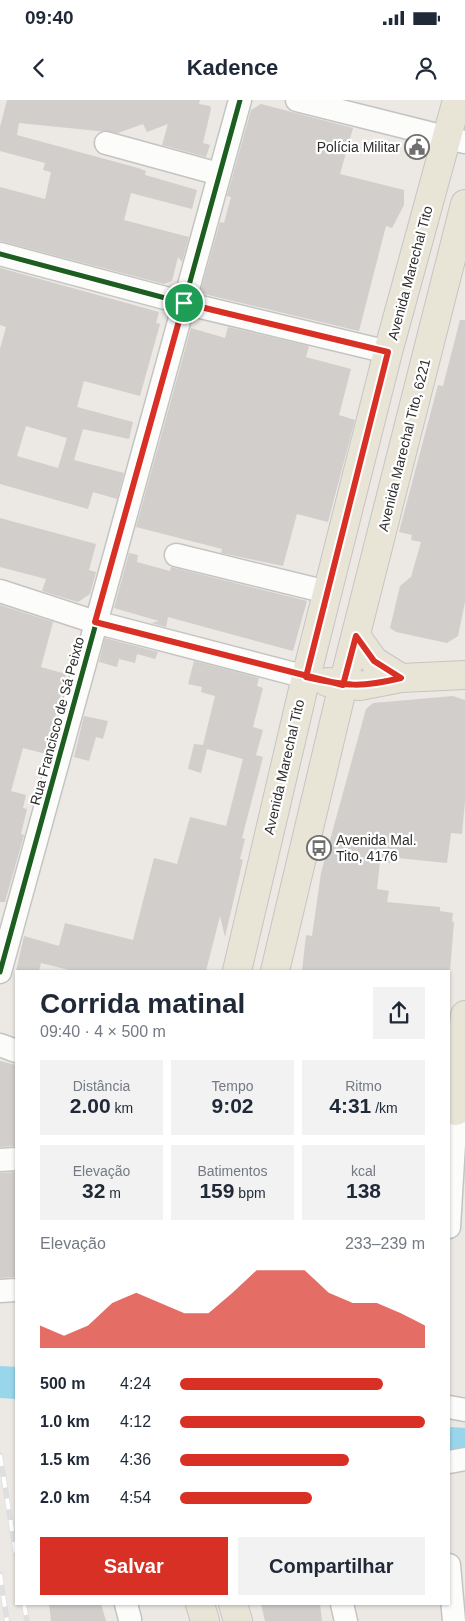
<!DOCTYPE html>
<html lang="pt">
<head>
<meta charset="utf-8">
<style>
	body { margin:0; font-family:Arial,sans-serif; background:#f2f2f3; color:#1f2937; height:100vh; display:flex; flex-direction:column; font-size:19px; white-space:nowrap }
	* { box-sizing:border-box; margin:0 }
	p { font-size:16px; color:#747a83 }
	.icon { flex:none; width:28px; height:28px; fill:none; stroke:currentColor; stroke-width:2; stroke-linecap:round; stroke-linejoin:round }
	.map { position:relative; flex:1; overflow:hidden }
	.details { position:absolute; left:15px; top:870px; width:435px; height:635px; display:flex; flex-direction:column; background:#fff; border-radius:0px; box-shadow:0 1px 4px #0004 }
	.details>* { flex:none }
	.pin { position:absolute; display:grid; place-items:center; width:42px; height:42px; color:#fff; margin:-21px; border:2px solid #fff; border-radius:50%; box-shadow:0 1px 5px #0007 }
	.round { display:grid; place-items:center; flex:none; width:52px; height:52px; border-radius:0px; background:#f2f2f3 }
	.headline { display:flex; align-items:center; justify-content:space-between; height:85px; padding:0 25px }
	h1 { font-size:28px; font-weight:800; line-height:38px }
	.stats { display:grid; grid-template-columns:repeat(3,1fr); gap:8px; height:85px; padding:5px 25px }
	.stats div { display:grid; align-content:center; border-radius:0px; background:#f2f2f3; text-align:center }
	.stats b { font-size:21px; font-weight:800 }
	.stats small { font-size:14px; font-weight:400 }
	.stats p { font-size:14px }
	.chart { height:140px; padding:10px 25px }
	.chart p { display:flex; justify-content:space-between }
	.chart svg { width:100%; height:90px; margin-top:5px; fill:#d93025; opacity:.7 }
	.action { display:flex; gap:10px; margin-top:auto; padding:10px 25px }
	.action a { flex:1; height:58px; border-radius:0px; background:#d93025; color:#fff; font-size:20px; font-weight:800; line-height:58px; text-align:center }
	.action a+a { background:#f2f2f3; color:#1f2937 }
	ul { padding:0 25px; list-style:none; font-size:16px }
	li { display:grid; grid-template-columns:80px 60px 1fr; align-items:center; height:38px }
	li i { height:12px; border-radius:6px; background:#d93025 }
	.status { display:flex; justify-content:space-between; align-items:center; height:35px; padding:0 25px; background:#fff; direction:ltr }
	.status svg { height:14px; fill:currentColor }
	header { display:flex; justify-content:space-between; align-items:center; height:65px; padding:0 25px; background:#fff; font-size:22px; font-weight:800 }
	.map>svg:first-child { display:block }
</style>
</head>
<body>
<div class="status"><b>09:40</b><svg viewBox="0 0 49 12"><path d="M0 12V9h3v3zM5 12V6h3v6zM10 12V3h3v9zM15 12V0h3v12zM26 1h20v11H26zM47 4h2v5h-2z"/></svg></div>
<header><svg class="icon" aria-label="back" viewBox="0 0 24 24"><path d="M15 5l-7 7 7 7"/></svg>Kadence<svg class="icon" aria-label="person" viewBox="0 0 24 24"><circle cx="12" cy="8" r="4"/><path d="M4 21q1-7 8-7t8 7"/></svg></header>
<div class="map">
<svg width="465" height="1521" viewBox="0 0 465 1521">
	<rect width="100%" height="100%" fill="#ece8e4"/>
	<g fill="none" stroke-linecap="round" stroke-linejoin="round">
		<!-- river -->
		<g stroke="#99d6ec" stroke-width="32">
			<path d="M 0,1282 L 16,1283"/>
			<path d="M 449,1343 L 465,1344"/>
		</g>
	</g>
	<!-- building -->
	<g fill="#d1cecb" fill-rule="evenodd">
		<path d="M 7,0 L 200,0 L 199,4 L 210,6 L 211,9 L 203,43 L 210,45 L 206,57 L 162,45 L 168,24 L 147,32 L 143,24 L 118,33 L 19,23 L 17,35 L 138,68 L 146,71 L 145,75 L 197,90 L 192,109 L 131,93 L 124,120 L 189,137 L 182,162 L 178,157 L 172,181 L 164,184 L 0,141 L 0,87 L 45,99 L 51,72 L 43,70 L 45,63 L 0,51 L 0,27 Z"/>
		<path d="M 261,4 L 353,28 L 340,74 L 404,90 L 404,105 L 392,128 L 386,126 L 359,231 L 200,193 L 220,122 L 224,123 L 231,97 L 227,96 L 251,10 Z"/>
		<path d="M 0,168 L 159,212 L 156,223 L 160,224 L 140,296 L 84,281 L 77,307 L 133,322 L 129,339 L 83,329 L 74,360 L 124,373 L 117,399 L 93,392 L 88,409 L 0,384 L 0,249 L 6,227 L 0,225 ZM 26,326 L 67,338 L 58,368 L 17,356 Z"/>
		<path d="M 460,220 L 465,220 L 465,502 L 458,536 L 447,543 L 396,532 L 390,528 L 400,486 L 411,477 L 421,442 L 411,440 L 412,435 L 399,432 L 438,285 L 443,286 Z"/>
		<path d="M 228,227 L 309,246 L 306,257 L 351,269 L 339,315 L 355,320 L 328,422 L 297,414 L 283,466 L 221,453 L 222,449 L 136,427 L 191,228 L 225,238 Z"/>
		<path d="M 0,418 L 96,444 L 89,470 L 96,472 L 90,494 L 78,502 L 58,496 L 42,491 L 46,479 L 0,467 Z"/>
		<path d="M 129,453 L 138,455 L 137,462 L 170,471 L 171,467 L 307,501 L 293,551 L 168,517 L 166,527 L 151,523 L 159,521 L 114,508 Z"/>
		<path d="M 0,505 L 53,522 L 41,567 L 66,574 L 46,654 L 23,648 L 11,691 L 26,695 L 23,708 L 27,709 L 21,734 L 24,735 L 5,802 L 0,802 Z"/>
		<path d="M 105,538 L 158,552 L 155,559 L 137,554 L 135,563 L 119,559 L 117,567 L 99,562 Z"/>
		<path d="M 194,561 L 259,578 L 257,586 L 263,588 L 253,627 L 263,630 L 256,655 L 263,657 L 242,738 L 245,739 L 240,759 L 243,760 L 225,837 L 220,816 L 206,871 L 73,871 L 41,863 L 39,871 L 16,871 L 24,836 L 59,846 L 65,823 L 133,840 L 154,758 L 177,764 L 190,717 L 226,726 L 243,659 L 207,649 L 201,673 L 188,669 L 194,644 L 203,645 L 215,596 L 201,592 L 202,587 L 188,584 Z"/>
		<path d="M 453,596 L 465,600 L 465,701 L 462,734 L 451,733 L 447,763 L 397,758 L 396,763 L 380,762 L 377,789 L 389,791 L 387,802 L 440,807 L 440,811 L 453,813 L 452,822 L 454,822 L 450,871 L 302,871 L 306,835 L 312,836 L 321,773 L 366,609 L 373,603 Z"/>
		<path d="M 84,616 L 108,621 L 103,639 L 96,637 L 89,661 L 74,657 Z"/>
		<path d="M 0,961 L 16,965 L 16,1046 L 0,1047 Z"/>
		<path d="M 16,1072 L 16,1177 L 0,1178 L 0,1073 Z"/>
		<path d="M 49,1504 L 101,1504 L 106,1521 L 51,1521 Z"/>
		<path d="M 261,1504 L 320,1504 L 322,1521 L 265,1521 Z"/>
	</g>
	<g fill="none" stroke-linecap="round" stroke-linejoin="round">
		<defs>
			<g id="minor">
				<path d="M 297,0 L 465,42"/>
				<path d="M 106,43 L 219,74"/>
				<path d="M 0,154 L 184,203 L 388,252"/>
				<path d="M 176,455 L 327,492"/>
				<path d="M 0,491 L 95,522 L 306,577"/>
				<path d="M 0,872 L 240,0"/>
				<path d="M 0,945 L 16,951"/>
				<path d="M 0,1060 L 16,1059"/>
				<path d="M 449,1127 L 456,1011"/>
				<path d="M 0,1191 L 16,1190"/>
				<path d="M 449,1307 L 465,1310"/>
				<path d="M 449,1362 L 465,1359"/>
				<path d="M 449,1465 L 454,1521"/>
				<path d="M 126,1504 L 130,1519"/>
				<path d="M 342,1504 L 346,1521"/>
			</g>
			<g id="major">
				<path d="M 356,536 L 374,561 L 401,578"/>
				<path d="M 327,582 L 360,586 L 401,578 L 465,575"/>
				<path d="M 237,871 L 306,577 L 388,252 L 457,0"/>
				<path d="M 275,871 L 343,585 L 465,104"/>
				<path d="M 456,1011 L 465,915"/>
				<path d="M 200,1504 L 205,1521"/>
				<path d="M 233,1504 L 238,1521"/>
			</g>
		</defs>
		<!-- minor casing -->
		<use href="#minor" stroke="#c5c4c5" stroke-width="25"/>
		<!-- major casing -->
		<use href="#major" stroke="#c6c5c4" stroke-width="30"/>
		<!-- minor -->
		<use href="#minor" stroke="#fcfcfb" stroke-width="22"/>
		<!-- major -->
		<use href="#major" stroke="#e8e4d6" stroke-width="28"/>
		<defs>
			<g id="rail">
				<path d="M 0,1355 L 16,1455"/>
				<path d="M 0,1474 L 7,1521"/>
				<path d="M 24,1504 L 27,1521"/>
			</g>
		</defs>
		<!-- rail casing -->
		<use href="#rail" stroke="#dfdfe1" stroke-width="5.5"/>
		<!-- rail -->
		<use href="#rail" stroke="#fff" stroke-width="4" stroke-dasharray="11" stroke-linecap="butt"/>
		<defs>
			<g id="cycleway">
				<path d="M 0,154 L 184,203 L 388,252"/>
				<path d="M 0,872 L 240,0"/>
			</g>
		</defs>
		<!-- cycleway casing -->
		<use href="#cycleway" stroke="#fff" stroke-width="8"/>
		<!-- cycleway -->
		<use href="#cycleway" stroke="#1b5e20" stroke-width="5"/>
	</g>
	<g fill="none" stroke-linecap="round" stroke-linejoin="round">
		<defs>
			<path id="route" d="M 184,203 L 95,522 L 343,585 L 356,536 L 374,561 L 401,578 C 360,588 347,586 306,577 L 388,252 L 184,203"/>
		</defs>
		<!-- route casing -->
		<use href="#route" stroke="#fff" stroke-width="10"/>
		<!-- route -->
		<use href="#route" stroke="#d93025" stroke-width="6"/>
	</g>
	<!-- icons -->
	<defs>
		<symbol id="civic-ring" viewBox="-11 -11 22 22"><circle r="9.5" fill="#fff" stroke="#706f6e" stroke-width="1.5"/><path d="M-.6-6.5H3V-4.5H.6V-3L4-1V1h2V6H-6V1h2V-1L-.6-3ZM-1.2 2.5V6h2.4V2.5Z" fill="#706f6e"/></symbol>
		<symbol id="bus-ring" viewBox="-11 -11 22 22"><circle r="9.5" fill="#fff" stroke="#706f6e" stroke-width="1.5"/><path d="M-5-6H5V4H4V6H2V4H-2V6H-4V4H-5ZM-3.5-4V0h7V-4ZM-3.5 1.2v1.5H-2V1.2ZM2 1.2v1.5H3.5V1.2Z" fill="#706f6e"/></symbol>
	</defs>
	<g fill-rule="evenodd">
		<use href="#civic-ring" x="403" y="33" width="28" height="28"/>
		<use href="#bus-ring" x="305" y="734" width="28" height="28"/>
	</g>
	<g text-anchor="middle" stroke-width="4.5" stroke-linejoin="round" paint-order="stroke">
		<!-- poi labels -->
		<g font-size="14" fill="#2e2e2e" stroke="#fff" text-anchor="end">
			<text x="400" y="52">Polícia Militar</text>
			<text x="336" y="745" text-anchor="start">Avenida Mal.<tspan x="336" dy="16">Tito, 4176</tspan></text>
		</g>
		<!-- street labels -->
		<g font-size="14" fill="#2e2e2e" stroke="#fff">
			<text transform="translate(410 173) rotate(-75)" y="5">Avenida Marechal Tito</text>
			<text transform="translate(404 345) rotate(-76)" y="5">Avenida Marechal Tito, 6221</text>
			<text transform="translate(57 621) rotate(-75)" y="5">Rua Francisco de Sá Peixto</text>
			<text transform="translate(284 667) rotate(-77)" y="5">Avenida Marechal Tito</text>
		</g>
	</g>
</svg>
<div class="pin" style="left:184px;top:203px;background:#1e9e55"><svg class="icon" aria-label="arrive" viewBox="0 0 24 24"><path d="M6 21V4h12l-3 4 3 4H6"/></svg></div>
<section class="details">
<div class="headline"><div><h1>Corrida matinal</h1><p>09:40 · 4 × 500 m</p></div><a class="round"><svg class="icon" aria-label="share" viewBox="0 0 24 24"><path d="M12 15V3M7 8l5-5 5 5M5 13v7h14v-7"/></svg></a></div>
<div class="stats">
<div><p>Distância</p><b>2.00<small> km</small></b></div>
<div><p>Tempo</p><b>9:02</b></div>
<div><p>Ritmo</p><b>4:31<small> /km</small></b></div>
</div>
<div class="stats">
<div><p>Elevação</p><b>32<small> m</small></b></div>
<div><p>Batimentos</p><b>159<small> bpm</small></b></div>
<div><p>kcal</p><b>138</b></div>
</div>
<div class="chart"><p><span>Elevação</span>233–239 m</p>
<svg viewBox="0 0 160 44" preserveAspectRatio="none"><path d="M0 44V33L10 38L20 33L30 22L40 17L50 22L60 27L70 27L80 17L90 6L100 6L110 6L120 17L130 22L140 22L150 27L160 33V44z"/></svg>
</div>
<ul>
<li><b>500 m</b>4:24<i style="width:83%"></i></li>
<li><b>1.0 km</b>4:12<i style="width:100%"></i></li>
<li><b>1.5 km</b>4:36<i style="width:69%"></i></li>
<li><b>2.0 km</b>4:54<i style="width:54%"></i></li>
</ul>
<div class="action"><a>Salvar</a><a>Compartilhar</a></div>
</section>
</div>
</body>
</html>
